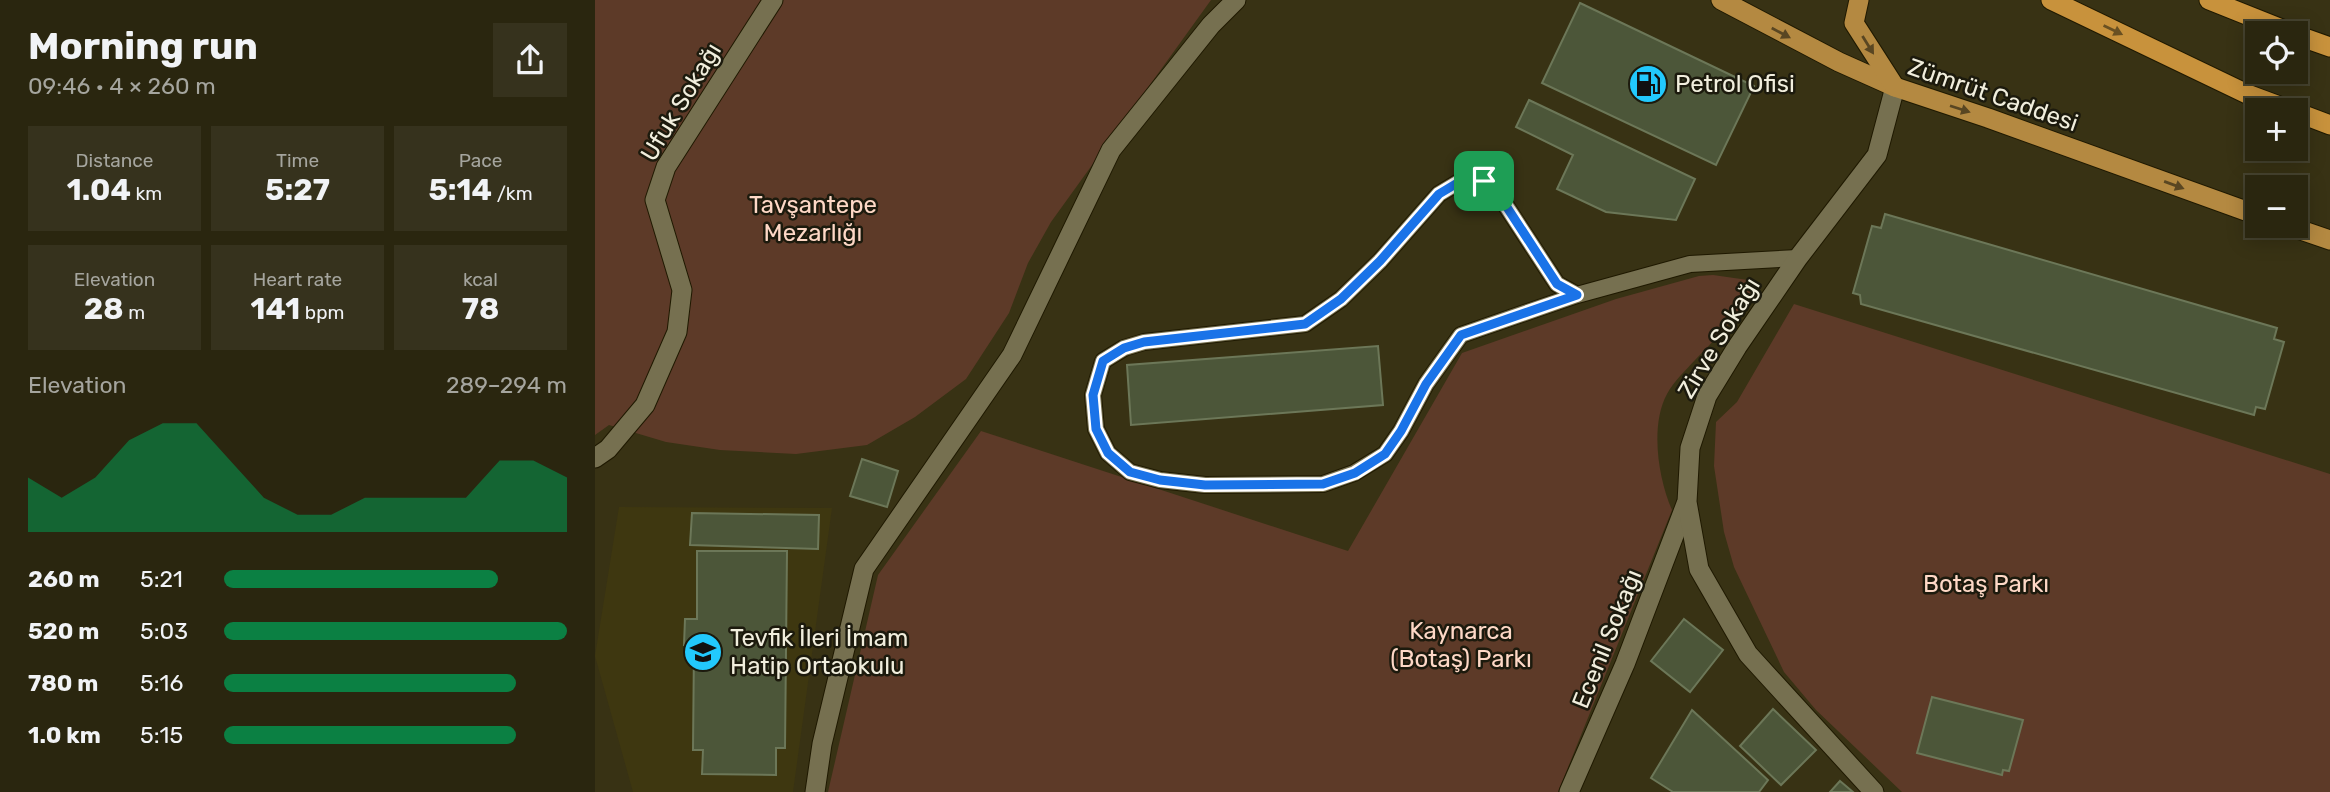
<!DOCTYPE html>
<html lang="en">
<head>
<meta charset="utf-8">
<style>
	body { margin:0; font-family:Rubik,sans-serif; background:#36321d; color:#f1f3f6; height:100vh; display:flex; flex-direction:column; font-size:26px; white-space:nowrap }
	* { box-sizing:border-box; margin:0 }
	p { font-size:23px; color:#a5a59e }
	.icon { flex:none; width:38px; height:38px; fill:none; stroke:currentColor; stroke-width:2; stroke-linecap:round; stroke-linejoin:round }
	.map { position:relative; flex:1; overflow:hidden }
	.panel { display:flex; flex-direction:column; background:#2a260f; width:595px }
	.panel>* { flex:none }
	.buttons { position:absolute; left:1650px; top:21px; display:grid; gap:14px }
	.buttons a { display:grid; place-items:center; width:63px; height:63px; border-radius:0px; background:#2a260f; box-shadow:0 4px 18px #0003,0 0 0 2px #46432f; font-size:35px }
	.pin { position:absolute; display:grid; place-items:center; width:60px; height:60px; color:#fff; margin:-30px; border-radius:14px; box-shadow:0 4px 10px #0006 }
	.round { display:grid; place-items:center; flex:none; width:74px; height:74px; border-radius:0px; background:#36321d }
	.headline { display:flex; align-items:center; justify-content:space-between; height:119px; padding:0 28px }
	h1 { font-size:38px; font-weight:700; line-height:52px }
	.figures { display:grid; grid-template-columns:repeat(3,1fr); gap:10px; height:119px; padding:7px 28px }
	.figures div { display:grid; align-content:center; border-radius:0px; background:#36321d; text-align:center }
	.figures b { font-size:30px; font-weight:700 }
	.figures small { font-size:19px; font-weight:400 }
	.figures p { font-size:19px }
	.chart { height:196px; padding:14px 28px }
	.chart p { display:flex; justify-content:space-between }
	.chart svg { width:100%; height:126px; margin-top:7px; fill:#0b8043; opacity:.7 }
	ul { padding:0 28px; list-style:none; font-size:23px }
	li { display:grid; grid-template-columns:112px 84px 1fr; align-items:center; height:52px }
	li i { height:18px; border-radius:9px; background:#0b8043 }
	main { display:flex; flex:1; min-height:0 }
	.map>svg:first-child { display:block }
</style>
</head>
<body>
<main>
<section class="panel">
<div class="headline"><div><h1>Morning run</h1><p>09:46 · 4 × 260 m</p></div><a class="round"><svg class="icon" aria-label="share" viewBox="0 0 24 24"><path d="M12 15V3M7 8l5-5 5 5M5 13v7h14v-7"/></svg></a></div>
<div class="figures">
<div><p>Distance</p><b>1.04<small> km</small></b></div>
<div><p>Time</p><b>5:27</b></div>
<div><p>Pace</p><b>5:14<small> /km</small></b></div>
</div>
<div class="figures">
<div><p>Elevation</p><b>28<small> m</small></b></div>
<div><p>Heart rate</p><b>141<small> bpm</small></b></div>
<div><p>kcal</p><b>78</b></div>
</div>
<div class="chart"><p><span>Elevation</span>289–294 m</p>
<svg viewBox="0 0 160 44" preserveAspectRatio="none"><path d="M0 44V25L10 32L20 25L30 12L40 6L50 6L60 19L70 32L80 38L90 38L100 32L110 32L120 32L130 32L140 19L150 19L160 25V44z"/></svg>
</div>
<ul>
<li><b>260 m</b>5:21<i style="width:80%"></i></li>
<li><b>520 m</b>5:03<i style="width:100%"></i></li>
<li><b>780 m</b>5:16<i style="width:85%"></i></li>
<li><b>1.0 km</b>5:15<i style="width:85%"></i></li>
</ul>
</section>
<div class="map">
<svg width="1735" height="792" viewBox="0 0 1735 792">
	<rect width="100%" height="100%" fill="#383214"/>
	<!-- built -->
	<path fill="#3e3710" d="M 24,507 L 237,508 L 198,792 L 38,792 L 0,656 Z"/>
	<!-- green -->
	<g fill="#5d3a28">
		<path d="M 0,0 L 616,0 L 456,222 L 433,263 L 414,313 L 371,379 L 320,417 L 272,445 L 201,454 L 125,450 L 71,442 L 14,425 L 0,435 Z"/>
		<path d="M 1118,275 L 1153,280 L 1158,296 C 1140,319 1120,339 1100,360 C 1090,371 1079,381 1072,394 C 1055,425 1063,478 1077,510 L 963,792 L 233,792 L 283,575 L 386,431 L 753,551 L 867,353 L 1021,299 L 1104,276 Z"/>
		<path d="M 1199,304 L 1735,474 L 1735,792 L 1307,792 L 1221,710 L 1189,672 L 1139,567 L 1129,532 L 1119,466 L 1121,422 L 1142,402 Z"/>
	</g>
	<!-- building -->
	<g fill="#4c5639" stroke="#6c7758" stroke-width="2">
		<path d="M 985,3 L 1159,86 L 1121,165 L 947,83 Z"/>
		<path d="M 934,100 L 1100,179 L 1081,220 L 1011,212 L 962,189 L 978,155 L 921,127 Z"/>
		<path d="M 1290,214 L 1682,328 L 1679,339 L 1689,342 L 1670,409 L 1661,407 L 1659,415 L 1266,304 L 1265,295 L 1258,293 L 1277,226 L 1286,228 Z"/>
		<path d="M 783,346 L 788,405 L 536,425 L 532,365 Z"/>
		<path d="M 267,459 L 303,471 L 292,507 L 255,496 Z"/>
		<path d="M 97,513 L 224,515 L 223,549 L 95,545 Z"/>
		<path d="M 102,551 L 192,551 L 190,748 L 181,748 L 181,775 L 107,774 L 108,750 L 98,750 L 99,645 L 89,645 L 90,619 L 102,619 Z"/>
		<path d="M 1089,619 L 1128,650 L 1095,692 L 1056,661 Z"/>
		<path d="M 1337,697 L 1428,720 L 1414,771 L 1408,770 L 1407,775 L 1322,753 Z"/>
		<path d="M 1178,709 L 1221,750 L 1186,785 L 1145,746 Z"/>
		<path d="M 1097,710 L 1173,780 L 1164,792 L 1078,792 L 1056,778 Z"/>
		<path d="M 1245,781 L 1258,792 L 1235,792 Z"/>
	</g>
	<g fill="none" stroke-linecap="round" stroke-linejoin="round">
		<defs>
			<path id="service" d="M 982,295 L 866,335 L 831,384 L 806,431 L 790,454 L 759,473 L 728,484 L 610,485 L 565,480 L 535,472 L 513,453 L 501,429 L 498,395 L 508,361 L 529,348 L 549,342 L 710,324 L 746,299 L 785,261 L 844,194 L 869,179 L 889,181 L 904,195 L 962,284 L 982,295 L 1095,264 L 1203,258"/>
			<g id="minor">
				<path d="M 0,458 L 13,449 L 50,405 L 82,332 L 87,290 L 60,200 L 71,167 L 178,0"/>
				<path d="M 220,792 L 227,744 L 269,569 L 417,355 L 516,150 L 616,25 L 641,0"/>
				<path d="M 974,792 L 1030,664 L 1091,504"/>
				<path d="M 1279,792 L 1153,654 L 1104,569 L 1092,502 L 1095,448 L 1112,396 L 1142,347 L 1203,258 L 1282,155 L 1300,87"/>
			</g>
			<g id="primary">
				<path d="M 1126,0 L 1244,62 L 1300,87 L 1393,118 L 1662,215"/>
				<path d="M 1264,0 L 1259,23 L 1300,87"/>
				<path d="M 1694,226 L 1735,240"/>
			</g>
			<g id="trunk">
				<path d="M 1456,0 L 1652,94 L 1695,110"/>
				<path d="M 1614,0 L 1697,33"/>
				<path d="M 1701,35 L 1735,47"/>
				<path d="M 1701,112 L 1735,125"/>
			</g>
		</defs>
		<!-- service casing -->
		<use href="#service" stroke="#1f1900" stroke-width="18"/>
		<!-- minor casing -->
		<use href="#minor" stroke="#1f1900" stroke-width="21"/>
		<!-- primary casing -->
		<use href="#primary" stroke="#1f1900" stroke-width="21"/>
		<!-- trunk casing -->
		<use href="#trunk" stroke="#1f1900" stroke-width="21"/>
		<!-- service -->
		<use href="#service" stroke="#767050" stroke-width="16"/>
		<!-- minor -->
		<use href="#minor" stroke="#767050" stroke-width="19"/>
		<!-- primary -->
		<use href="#primary" stroke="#b48941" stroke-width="19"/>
		<!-- trunk -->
		<use href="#trunk" stroke="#c8923c" stroke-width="19"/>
	</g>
	<!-- one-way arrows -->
	<defs><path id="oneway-solid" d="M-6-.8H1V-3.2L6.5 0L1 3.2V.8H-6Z" transform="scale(1.75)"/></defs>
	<use fill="#695022" href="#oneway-solid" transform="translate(1518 30) rotate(26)"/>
	<g fill="#594622">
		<use href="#oneway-solid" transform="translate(1186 33) rotate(28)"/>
		<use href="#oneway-solid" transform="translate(1273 45) rotate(58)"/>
		<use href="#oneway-solid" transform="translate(1365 109) rotate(18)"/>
		<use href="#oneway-solid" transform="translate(1579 185) rotate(20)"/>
	</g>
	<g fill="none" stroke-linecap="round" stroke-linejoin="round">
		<defs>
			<path id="route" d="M 869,179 L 889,181 L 904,195 L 962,284 L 982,295 L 866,335 L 831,384 L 806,431 L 790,454 L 760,473 L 728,484 L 610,485 L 565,480 L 535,472 L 513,453 L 501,429 L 498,395 L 508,361 L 529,348 L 549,342 L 710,324 L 746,299 L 785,261 L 844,194 Z"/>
		</defs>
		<!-- route casing -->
		<use href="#route" stroke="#fff" stroke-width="14"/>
		<!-- route -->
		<use href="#route" stroke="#1a73e8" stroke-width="9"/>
	</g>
	<!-- icons -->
	<defs>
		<symbol id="fuel-disc" viewBox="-11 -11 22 22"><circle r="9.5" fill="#22c9fd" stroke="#1c1a0d"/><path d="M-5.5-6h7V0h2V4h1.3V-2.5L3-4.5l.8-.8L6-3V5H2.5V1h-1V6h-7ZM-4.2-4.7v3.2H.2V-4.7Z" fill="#111"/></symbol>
		<symbol id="school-disc" viewBox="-11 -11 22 22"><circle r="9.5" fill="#22c9fd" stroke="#1c1a0d"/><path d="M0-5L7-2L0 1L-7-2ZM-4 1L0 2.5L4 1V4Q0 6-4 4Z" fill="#111"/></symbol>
	</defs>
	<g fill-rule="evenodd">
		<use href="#fuel-disc" x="1031" y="62" width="44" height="44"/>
		<use href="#school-disc" x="86" y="630" width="44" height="44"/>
	</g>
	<g text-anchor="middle" stroke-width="5" stroke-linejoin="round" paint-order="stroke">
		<!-- poi labels -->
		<g font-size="24" fill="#f1eedd" stroke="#1c1a0d" text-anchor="start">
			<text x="1080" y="92">Petrol Ofisi</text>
			<text x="135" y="646">Tevfik İleri İmam<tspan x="135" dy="28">Hatip Ortaokulu</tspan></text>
		</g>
		<!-- street labels -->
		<g font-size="24" fill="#f1eedd" stroke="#1c1a0d">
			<text transform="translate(1398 95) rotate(19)" y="8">Zümrüt Caddesi</text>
			<text transform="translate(86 102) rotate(-59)" y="8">Ufuk Sokağı</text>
			<text transform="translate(1124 338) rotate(-59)" y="8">Zirve Sokağı</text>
			<text transform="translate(1012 639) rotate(-68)" y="8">Ecenil Sokağı</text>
		</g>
		<!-- park labels -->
		<g font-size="24" fill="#fed8c6" stroke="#1c1a0d">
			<text x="218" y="213">Tavşantepe<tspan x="218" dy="28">Mezarlığı</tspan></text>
			<text x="1391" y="592">Botaş Parkı</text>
			<text x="866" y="639">Kaynarca<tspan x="866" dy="28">(Botaş) Parkı</tspan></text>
		</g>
	</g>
</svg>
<div class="buttons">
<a><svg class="icon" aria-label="locate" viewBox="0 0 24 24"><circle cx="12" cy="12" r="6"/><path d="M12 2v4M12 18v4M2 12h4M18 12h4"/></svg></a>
<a>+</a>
<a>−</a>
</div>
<div class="pin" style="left:889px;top:181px;background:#1e9e55"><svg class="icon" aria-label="arrive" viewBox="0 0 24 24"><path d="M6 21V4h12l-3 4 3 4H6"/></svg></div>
</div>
</main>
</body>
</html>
